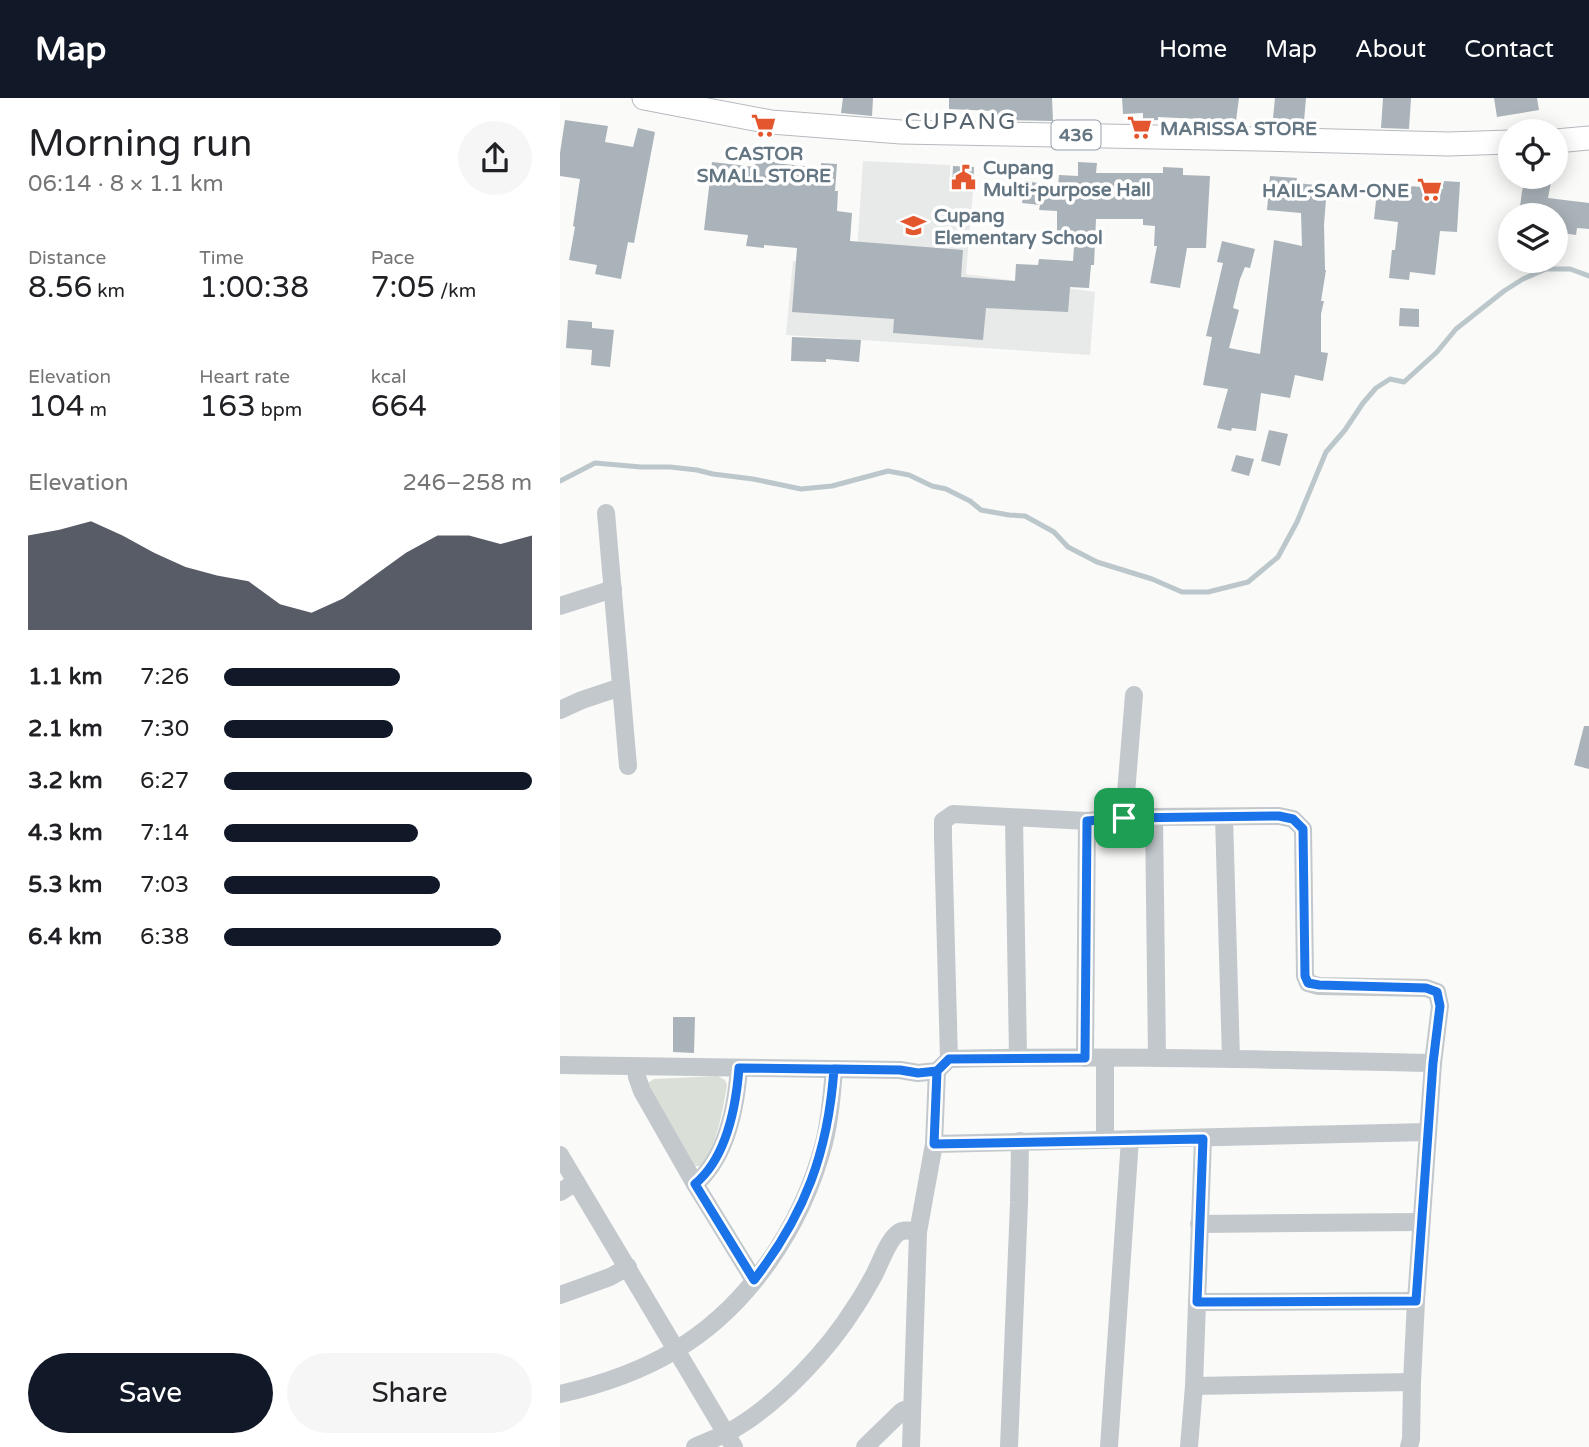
<!DOCTYPE html>
<html lang="en">
<head>
<meta charset="utf-8">
<style>
	body { margin:0; font-family:"Varela Round",sans-serif; background:#f6f6f6; color:#202124; height:100vh; display:flex; flex-direction:column; font-size:26px; white-space:nowrap }
	* { box-sizing:border-box; margin:0 }
	p { font-size:23px; color:#757577 }
	.icon { flex:none; width:38px; height:38px; fill:none; stroke:currentColor; stroke-width:2; stroke-linecap:round; stroke-linejoin:round }
	.map { position:relative; flex:1; overflow:hidden }
	.panel { display:flex; flex-direction:column; background:#fff; width:560px }
	.panel>* { flex:none }
	.tools { position:absolute; left:938px; top:21px; display:grid; gap:14px }
	.tools a { display:grid; place-items:center; width:70px; height:70px; border-radius:50%; background:#fff; box-shadow:0 4px 18px #0003; font-size:35px }
	.pin { position:absolute; display:grid; place-items:center; width:60px; height:60px; color:#fff; margin:-30px; border-radius:14px; box-shadow:0 4px 10px #0006 }
	.round { display:grid; place-items:center; flex:none; width:74px; height:74px; border-radius:37px; background:#f6f6f6 }
	.overview { display:flex; align-items:center; justify-content:space-between; height:119px; padding:0 28px }
	h1 { font-size:38px; font-weight:600; line-height:52px }
	.figures { display:grid; grid-template-columns:repeat(3,1fr); gap:10px; height:119px; padding:7px 28px }
	.figures div { display:grid; align-content:center }
	.figures b { font-size:30px; font-weight:600 }
	.figures small { font-size:19px; font-weight:400 }
	.figures p { font-size:19px }
	.chart { height:196px; padding:14px 28px }
	.chart p { display:flex; justify-content:space-between }
	.chart svg { width:100%; height:126px; margin-top:7px; fill:#111827; opacity:.7 }
	.button { display:flex; gap:14px; margin-top:auto; padding:14px 28px }
	.button a { flex:1; height:80px; border-radius:42px; background:#111827; color:#fff; font-size:28px; font-weight:600; line-height:80px; text-align:center }
	.button a+a { background:#f6f6f6; color:#202124 }
	ul { padding:0 28px; list-style:none; font-size:23px }
	li { display:grid; grid-template-columns:112px 84px 1fr; align-items:center; height:52px }
	li i { height:18px; border-radius:9px; background:#111827 }
	header { display:flex; align-items:center; gap:42px; box-sizing:border-box; height:98px; padding:0 35px; background:#111827; color:#fff }
	header strong { font-size:33px }
	nav { display:flex; gap:38px; margin-inline-start:auto; font-size:24px }
	main { display:flex; flex:1; min-height:0 }
	.map>svg:first-child { display:block }
</style>
</head>
<body>
<header>
<strong>Map</strong>
<nav><a>Home</a><a>Map</a><a>About</a><a>Contact</a></nav>
</header>
<main>
<section class="panel">
<div class="overview"><div><h1>Morning run</h1><p>06:14 · 8 × 1.1 km</p></div><a class="round"><svg class="icon" aria-label="share" viewBox="0 0 24 24"><path d="M12 15V3M7 8l5-5 5 5M5 13v7h14v-7"/></svg></a></div>
<div class="figures">
<div><p>Distance</p><b>8.56<small> km</small></b></div>
<div><p>Time</p><b>1:00:38</b></div>
<div><p>Pace</p><b>7:05<small> /km</small></b></div>
</div>
<div class="figures">
<div><p>Elevation</p><b>104<small> m</small></b></div>
<div><p>Heart rate</p><b>163<small> bpm</small></b></div>
<div><p>kcal</p><b>664</b></div>
</div>
<div class="chart"><p><span>Elevation</span>246–258 m</p>
<svg viewBox="0 0 160 44" preserveAspectRatio="none"><path d="M0 44V11L10 9L20 6L30 11L40 17L50 22L60 25L70 27L80 35L90 38L100 33L110 25L120 17L130 11L140 11L150 14L160 11V44z"/></svg>
</div>
<ul>
<li><b>1.1 km</b>7:26<i style="width:57%"></i></li>
<li><b>2.1 km</b>7:30<i style="width:55%"></i></li>
<li><b>3.2 km</b>6:27<i style="width:100%"></i></li>
<li><b>4.3 km</b>7:14<i style="width:63%"></i></li>
<li><b>5.3 km</b>7:03<i style="width:70%"></i></li>
<li><b>6.4 km</b>6:38<i style="width:90%"></i></li>
</ul>
<div class="button"><a>Save</a><a>Share</a></div>
</section>
<div class="map">
<svg width="1029" height="1349" viewBox="0 0 1029 1349">
	<rect width="100%" height="100%" fill="#fafaf8"/>
	<!-- built -->
	<path fill="#e8e9e9" d="M 303,63 L 390,67 L 390,91 L 413,93 L 406,176 L 535,194 L 530,257 L 226,237 L 233,163 L 296,168 Z"/>
	<!-- green -->
	<path fill="#dadfd7" d="M 158,978 L 165,982 L 167,987 C 162,1015 158,1045 141,1068 L 135,1068 L 88,986 L 89,984 L 94,981 Z"/>
	<g fill="none" stroke-linecap="round" stroke-linejoin="round">
		<!-- stream -->
		<path stroke="#bbc7cb" stroke-width="5" d="M 0,383 L 35,365 L 81,369 L 110,369 L 137,372 L 153,376 L 193,381 L 241,391 L 272,388 L 328,373 L 349,377 L 372,388 L 386,391 L 410,403 L 421,412 L 449,417 L 465,418 L 494,434 L 508,449 L 537,464 L 592,481 L 622,494 L 648,494 L 688,484 L 718,459 L 737,424 L 766,354 L 785,332 L 803,305 L 816,290 L 830,281 L 844,284 L 877,254 L 896,231 L 944,193 L 963,181 L 986,171 L 1010,171 L 1029,178"/>
	</g>
	<!-- building -->
	<g fill="#aab3b9">
		<path d="M 283,0 L 313,0 L 312,18 L 281,15 Z"/>
		<path d="M 389,0 L 492,0 L 493,23 L 447,22 L 447,18 L 432,18 L 433,13 L 389,11 Z"/>
		<path d="M 562,0 L 679,0 L 676,23 L 680,23 L 680,27 L 656,26 L 657,22 L 598,19 L 598,22 L 583,23 L 583,15 L 563,16 Z"/>
		<path d="M 715,0 L 746,0 L 744,23 L 713,20 Z"/>
		<path d="M 823,0 L 851,0 L 849,31 L 821,30 Z"/>
		<path d="M 934,0 L 977,0 L 979,12 L 937,19 Z"/>
		<path d="M 5,22 L 48,28 L 45,44 L 73,49 L 78,30 L 95,34 L 74,145 L 68,144 L 61,181 L 35,176 L 37,167 L 9,162 L 15,129 L 13,128 L 20,81 L 0,78 L 0,55 Z"/>
		<path d="M 196,61 L 215,64 L 215,65 L 261,70 L 261,65 L 277,66 L 275,93 L 278,93 L 277,113 L 292,115 L 290,143 L 403,152 L 401,179 L 455,183 L 456,166 L 478,167 L 479,161 L 513,163 L 515,134 L 497,133 L 497,113 L 479,112 L 480,107 L 462,105 L 465,83 L 498,88 L 499,77 L 518,78 L 518,64 L 537,65 L 536,75 L 603,75 L 603,69 L 623,70 L 623,77 L 650,78 L 646,150 L 627,150 L 620,190 L 590,185 L 597,148 L 594,148 L 595,128 L 583,127 L 583,121 L 536,121 L 534,167 L 531,167 L 529,190 L 510,189 L 508,214 L 426,210 L 423,242 L 333,235 L 334,221 L 232,214 L 237,150 L 204,147 L 204,150 L 186,148 L 188,137 L 144,132 L 152,64 L 195,69 Z"/>
		<path d="M 393,68 L 414,69 L 413,91 L 392,90 Z"/>
		<path d="M 710,78 L 737,80 L 736,85 L 767,88 L 764,127 L 765,172 L 766,172 L 761,203 L 764,203 L 761,216 L 761,254 L 768,255 L 763,283 L 735,277 L 730,300 L 701,295 L 696,333 L 672,330 L 671,333 L 657,330 L 668,291 L 643,287 L 652,239 L 646,238 L 663,165 L 657,164 L 662,143 L 695,151 L 690,170 L 685,169 L 680,181 L 673,210 L 679,212 L 669,250 L 700,256 L 714,142 L 742,148 L 741,115 L 707,112 Z"/>
		<path d="M 966,79 L 992,79 L 988,100 L 1029,105 L 1029,131 L 1017,130 L 1016,137 L 996,134 L 996,117 L 959,117 L 962,93 Z"/>
		<path d="M 883,83 L 900,84 L 897,134 L 880,133 L 875,177 L 850,174 L 849,182 L 829,180 L 832,152 L 835,152 L 838,124 L 814,121 L 818,85 L 883,91 Z"/>
		<path d="M 840,210 L 859,211 L 859,229 L 839,228 Z"/>
		<path d="M 8,222 L 32,224 L 32,230 L 54,232 L 50,269 L 31,267 L 32,252 L 6,250 Z"/>
		<path d="M 232,239 L 301,242 L 299,264 L 266,261 L 266,264 L 231,263 Z"/>
		<path d="M 709,332 L 728,336 L 720,368 L 701,363 Z"/>
		<path d="M 676,357 L 694,361 L 689,378 L 671,373 Z"/>
		<path d="M 1024,628 L 1029,628 L 1029,671 L 1014,667 Z"/>
		<path d="M 113,919 L 135,919 L 134,955 L 113,954 Z"/>
	</g>
	<g fill="none" stroke-linecap="round" stroke-linejoin="round">
		<defs>
			<g id="major">
				<path d="M 84,0 L 211,24 L 341,34 L 699,41 L 888,46 L 950,44"/>
				<path d="M 996,43 L 1029,40"/>
			</g>
		</defs>
		<!-- major casing -->
		<use href="#major" stroke="#b5babe" stroke-width="25"/>
		<!-- minor -->
		<g stroke="#c3c8cc" stroke-width="18">
			<path d="M 46,415 L 68,668"/>
			<path d="M 0,508 L 53,491"/>
			<path d="M 0,612 L 22,602 L 61,589"/>
			<path d="M 594,719 L 597,959"/>
			<path d="M 664,719 L 671,961"/>
			<path d="M 454,720 L 458,959"/>
			<path d="M 564,720 L 574,597"/>
			<path d="M 525,960 L 527,723"/>
			<path d="M 545,960 L 545,1042"/>
			<path d="M 389,961 L 383,740 L 383,723 L 393,716 L 527,723 L 594,719 L 719,718 L 733,721 L 743,731 L 745,878 L 748,885 L 759,888 L 866,890 L 877,894 L 880,908 L 873,965 L 856,1203 L 852,1284 L 851,1341 L 849,1349"/>
			<path d="M 0,967 L 340,972 L 358,975 L 377,973 L 389,961 C 550,957 712,962 873,965"/>
			<path d="M 76,969 L 77,979 L 82,993 L 135,1086 L 194,1182"/>
			<path d="M 374,1046 L 868,1034"/>
			<path d="M 0,1057 L 174,1349"/>
			<path d="M 135,1086 C 166,1060 176,1009 179,970"/>
			<path d="M 0,1094 L 16,1084"/>
			<path d="M 639,1126 L 861,1124"/>
			<path d="M 0,1197 L 50,1179 L 68,1169"/>
			<path d="M 637,1204 L 856,1203"/>
			<path d="M 634,1288 L 852,1284"/>
			<path d="M 0,1296 C 40,1287 79,1274 114,1253 C 189,1209 242,1128 264,1045 C 270,1021 272,996 274,971"/>
			<path d="M 135,1349 C 150,1342 165,1337 179,1328 C 221,1302 269,1251 295,1209 C 302,1199 308,1188 314,1177 C 320,1166 328,1142 338,1135 C 343,1131 352,1133 358,1134"/>
			<path d="M 305,1349 L 341,1314 L 344,1312 L 352,1312"/>
			<path d="M 351,1349 L 358,1134 L 374,1046 L 377,973"/>
			<path d="M 449,1349 L 459,1105 L 460,1043"/>
			<path d="M 549,1349 L 570,1041"/>
			<path d="M 629,1349 L 634,1288 L 643,1041"/>
		</g>
		<!-- major -->
		<use href="#major" stroke="#fff" stroke-width="23"/>
	</g>
	<g fill="none" stroke-linecap="round" stroke-linejoin="round">
		<defs>
			<path id="route" d="M 564,720 L 527,723 L 525,960 L 389,961 L 377,973 L 358,975 L 340,972 L 179,970 C 176,1009 166,1060 135,1086 L 194,1182 C 245,1116 268,1055 274,971 L 340,972 L 358,975 L 377,973 L 374,1046 L 643,1041 L 637,1204 L 856,1203 L 873,965 L 880,908 L 877,894 L 866,890 L 759,887 L 748,885 L 745,878 L 743,731 L 733,721 L 719,718 L 564,720"/>
		</defs>
		<!-- route casing -->
		<use href="#route" stroke="#fff" stroke-width="14"/>
		<!-- route -->
		<use href="#route" stroke="#1a73e8" stroke-width="9"/>
	</g>
	<!-- icons -->
	<defs>
		<symbol id="supermarket-bare" viewBox="-9 -9 18 18"><path d="M-6-5.5h2.5l.6 2H6L4.5 2H-2.5L-4.4-4H-6ZM-1.5 3.2a1.3 1.3 0 1 0 .1 0ZM3 3.2a1.3 1.3 0 1 0 .1 0Z" fill="#e4572e" stroke="#fff" stroke-width="2.5" paint-order="stroke"/></symbol>
		<symbol id="civic-bare" viewBox="-9 -9 18 18"><path d="M-.6-6.5H3V-4.5H.6V-3L4-1V1h2V6H-6V1h2V-1L-.6-3ZM-1.2 2.5V6h2.4V2.5Z" fill="#e4572e" stroke="#fff" stroke-width="2.5" paint-order="stroke"/></symbol>
		<symbol id="school-bare" viewBox="-9 -9 18 18"><path d="M0-5L7-2L0 1L-7-2ZM-4 1L0 2.5L4 1V4Q0 6-4 4Z" fill="#e4572e" stroke="#fff" stroke-width="2.5" paint-order="stroke"/></symbol>
	</defs>
	<g fill-rule="evenodd">
		<use href="#supermarket-bare" x="186" y="10" width="35" height="35"/>
		<use href="#supermarket-bare" x="562" y="12" width="35" height="35"/>
		<use href="#civic-bare" x="386" y="62" width="35" height="35"/>
		<use href="#supermarket-bare" x="852" y="74" width="35" height="35"/>
		<use href="#school-bare" x="336" y="110" width="35" height="35"/>
	</g>
	<g text-anchor="middle" stroke-width="7" stroke-linejoin="round" paint-order="stroke">
		<!-- shield labels -->
		<rect fill="#fff" stroke="#939fa8" stroke-width="2" x="491.5" y="22.5" width="49" height="29" rx="5"/>
		<g font-size="18" font-weight="bold" fill="#657683">
			<text x="516" y="43">436</text>
		</g>
		<!-- poi labels -->
		<g font-size="19" font-weight="bold" fill="#657683" stroke="#fff" text-anchor="start">
			<text x="600" y="37">MARISSA STORE</text>
			<text x="204" y="62" text-anchor="middle">CASTOR<tspan x="204" dy="22">SMALL STORE</tspan></text>
			<text x="423" y="76">Cupang<tspan x="423" dy="22">Multi-purpose Hall</tspan></text>
			<text x="849" y="99" text-anchor="end">HAIL-SAM-ONE</text>
			<text x="374" y="124">Cupang<tspan x="374" dy="22">Elementary School</tspan></text>
		</g>
		<!-- quarter labels -->
		<g font-size="23" letter-spacing="2" fill="#57646e" stroke="#fff">
			<text x="401" y="31">CUPANG</text>
		</g>
	</g>
</svg>
<div class="tools">
<a><svg class="icon" aria-label="locate" viewBox="0 0 24 24"><circle cx="12" cy="12" r="6"/><path d="M12 2v4M12 18v4M2 12h4M18 12h4"/></svg></a>
<a><svg class="icon" aria-label="layers" viewBox="0 0 24 24"><path d="M12 4l9 5-9 5-9-5zM3 14l9 5 9-5"/></svg></a>
</div>
<div class="pin" style="left:564px;top:720px;background:#1e9e55"><svg class="icon" aria-label="arrive" viewBox="0 0 24 24"><path d="M6 21V4h12l-3 4 3 4H6"/></svg></div>
</div>
</main>
</body>
</html>
